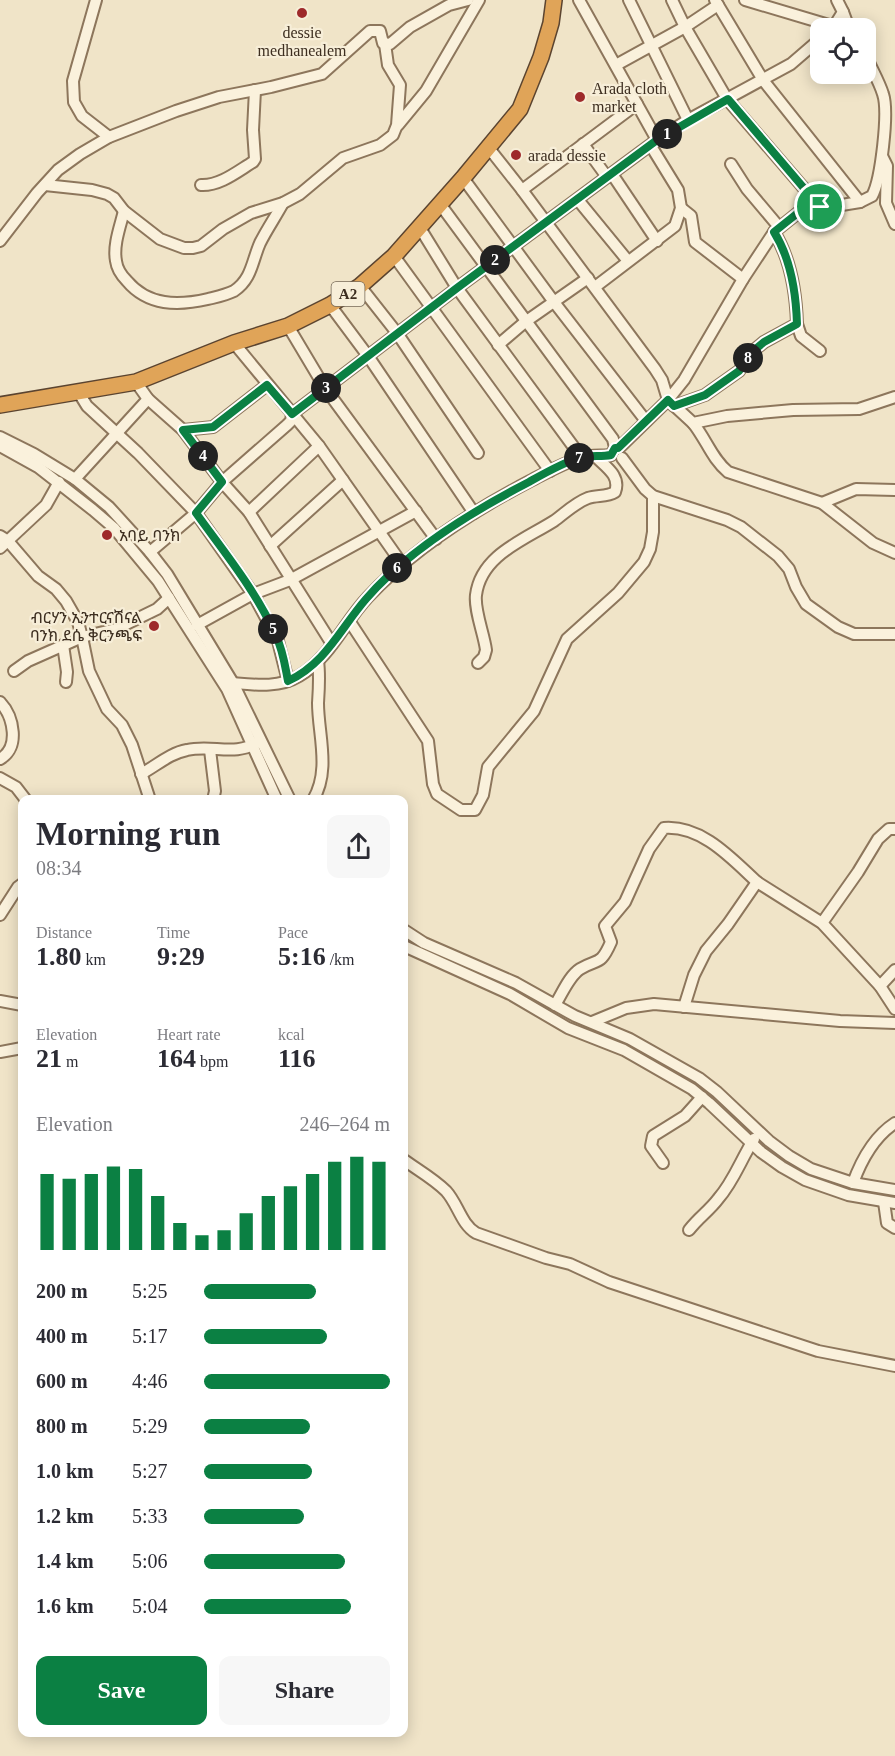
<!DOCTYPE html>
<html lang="en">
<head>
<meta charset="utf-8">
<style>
	body { margin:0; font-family:"Times New Roman","Noto Sans Ethiopic",serif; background:#f7f7f7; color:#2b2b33; height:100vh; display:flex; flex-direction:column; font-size:22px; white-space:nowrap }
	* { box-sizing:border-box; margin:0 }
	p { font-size:20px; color:#7c7c81 }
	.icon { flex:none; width:33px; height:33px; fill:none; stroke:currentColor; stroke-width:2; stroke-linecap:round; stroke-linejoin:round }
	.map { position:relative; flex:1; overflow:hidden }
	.side { position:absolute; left:18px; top:795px; width:390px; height:942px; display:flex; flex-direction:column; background:#fff; border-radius:12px; box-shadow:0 3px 15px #0003 }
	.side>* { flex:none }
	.tools { position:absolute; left:810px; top:18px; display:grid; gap:12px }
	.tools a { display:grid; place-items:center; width:66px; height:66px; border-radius:12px; background:#fff; box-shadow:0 3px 15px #0003; font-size:30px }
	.pin { position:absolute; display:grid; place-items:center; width:51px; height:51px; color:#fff; margin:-26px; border:3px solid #fff; border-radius:50%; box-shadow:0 2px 6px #0007 }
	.km { position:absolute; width:30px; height:30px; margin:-15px; border-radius:50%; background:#222; color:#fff; font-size:16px; line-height:30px; text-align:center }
	.round { display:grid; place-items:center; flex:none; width:63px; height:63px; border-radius:12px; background:#f7f7f7 }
	.head { display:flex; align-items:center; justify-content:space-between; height:102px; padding:0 18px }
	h1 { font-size:33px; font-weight:800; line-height:45px }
	.figures { display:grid; grid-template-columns:repeat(3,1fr); gap:9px; height:102px; padding:6px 18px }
	.figures div { display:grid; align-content:center }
	.figures b { font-size:26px; font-weight:800 }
	.figures small { font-size:16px; font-weight:400 }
	.figures p { font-size:16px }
	.chart { height:168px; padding:12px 18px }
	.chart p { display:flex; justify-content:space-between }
	.chart svg { width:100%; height:108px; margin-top:6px; stroke:#0b8043; stroke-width:6 }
	.button { display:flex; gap:12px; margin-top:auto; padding:12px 18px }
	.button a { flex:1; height:69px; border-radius:12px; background:#0b8043; color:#fff; font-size:24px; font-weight:800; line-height:69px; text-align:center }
	.button a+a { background:#f7f7f7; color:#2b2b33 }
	ul { padding:0 18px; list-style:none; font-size:20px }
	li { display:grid; grid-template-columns:96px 72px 1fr; align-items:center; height:45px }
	li i { height:15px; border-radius:8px; background:#0b8043 }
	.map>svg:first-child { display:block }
</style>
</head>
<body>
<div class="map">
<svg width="895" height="1756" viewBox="0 0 895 1756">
	<rect width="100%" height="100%" fill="#f0e4c8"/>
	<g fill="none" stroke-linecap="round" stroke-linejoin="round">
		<defs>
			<g id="minor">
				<path d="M 96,0 L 73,81 L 74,102 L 82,116 L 109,137"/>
				<path d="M 579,0 L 657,140"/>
				<path d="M 629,0 L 688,120"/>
				<path d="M 672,0 L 685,27 L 727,99 L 820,207"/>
				<path d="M 715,0 L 763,80 L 860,202"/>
				<path d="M 745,0 L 839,28"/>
				<path d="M 843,12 L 849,28"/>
				<path d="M 833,28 L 843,12 L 837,0"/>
				<path d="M 616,65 L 685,27 L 718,5"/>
				<path d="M 398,125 L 426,91 L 479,0"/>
				<path d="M 583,144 L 607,177"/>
				<path d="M 488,147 L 522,190 L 655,369 L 662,380 L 668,400 L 693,423 L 727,416 L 793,410 L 859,409 L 895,397"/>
				<path d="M 882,156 L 887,166 L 886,203 L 895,224"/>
				<path d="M 731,164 L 747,189 L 779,227"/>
				<path d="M 612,174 L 657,241"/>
				<path d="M 463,178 L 554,302 L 646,421"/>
				<path d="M 45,185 L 92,190 L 107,194 L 114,198 L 124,211 L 160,239 L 184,248 L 193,248 L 201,246 L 223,229 L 251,213 L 283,203 L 300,194 L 343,158 L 380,145 L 393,135 L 397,125 L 400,85 L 388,65 L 385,44"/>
				<path d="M 201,185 C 220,186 238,171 253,162 L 255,159 L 253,130 L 255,90"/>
				<path d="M 522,190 L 637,104"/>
				<path d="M 578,200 L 628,261"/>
				<path d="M 440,204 L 613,439 L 615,448 L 611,455"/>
				<path d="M 681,208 L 691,216 L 695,242 L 743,279"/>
				<path d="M 124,211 C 120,227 113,245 116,261 C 117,269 121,275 127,281 C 148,306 178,306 208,299 C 216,297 226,295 234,291 C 252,279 252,261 260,243 C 267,229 276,216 283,203"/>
				<path d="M 420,228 L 457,288 L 581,457"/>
				<path d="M 0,241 L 37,193 L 58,170 L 80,154 L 109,137 L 176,111 L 219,97 L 271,87 L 322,74 L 370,31 L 380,31 L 383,43 L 390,44 L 410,27 L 449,5 L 468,0"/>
				<path d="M 394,256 L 550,471"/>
				<path d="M 360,286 L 397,333 L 478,453"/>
				<path d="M 595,287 L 675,226 L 681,208 L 678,190 L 651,146"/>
				<path d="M 330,305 L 368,356 L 474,513"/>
				<path d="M 797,324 L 801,336 L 820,351"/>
				<path d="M 288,326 L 325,388 L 436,539"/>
				<path d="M 234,343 L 319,446 L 402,564"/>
				<path d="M 498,345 L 525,322 L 588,278"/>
				<path d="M 136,382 L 148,399 L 183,430 L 222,482 L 249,512 L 332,644"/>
				<path d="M 79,393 L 87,406 L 138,453 L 196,513 L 253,594 L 267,620 L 277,637 L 288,681"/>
				<path d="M 674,406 L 705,395 L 739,371 L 752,352 L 764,342 L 797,324 C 796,292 791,259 774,232"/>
				<path d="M 693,423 C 706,439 712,459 728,472 L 822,503 L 873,543 L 895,553"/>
				<path d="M 183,430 L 213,427 L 267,385"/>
				<path d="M 0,437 L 34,454 L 75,479 L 109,507 L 150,552 L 167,574 L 233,683 L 290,800"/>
				<path d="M 0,446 L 38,467 L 93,510 L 114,528 L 158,581 L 227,689 L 277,800"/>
				<path d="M 618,449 L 668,400 L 684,380 L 743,279 L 774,232 L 799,212 L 860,202 L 872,196 C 881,180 889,112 883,94 C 879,81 871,68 866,56"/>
				<path d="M 622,458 L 645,489 L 653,496 L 727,520 L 741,527 L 778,556 L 789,569 L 796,587 L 806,604 L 838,627 L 854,634 L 895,634"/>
				<path d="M 75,479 L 148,399"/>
				<path d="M 822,503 L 856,489 L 895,490"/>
				<path d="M 249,512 L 319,446"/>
				<path d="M 0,536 L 8,541 L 38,576 L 56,589 L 66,601 L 78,622 L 82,637 L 89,671 L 107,709 L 122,725 L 132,745 L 150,800"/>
				<path d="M 270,546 L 343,480"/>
				<path d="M 0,548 L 46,505 L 59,482"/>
				<path d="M 150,552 L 196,513 L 222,482 L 287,425 L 291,421 L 292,414 L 457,288 L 657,140 L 688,120 L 791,64 L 820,39"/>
				<path d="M 350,622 L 428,741 L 433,784 L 437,794 L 461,810 L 475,810 L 483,795 L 488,767 L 534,711 L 567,639 L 618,593 L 644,562 L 650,549 L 653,532 L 653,496"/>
				<path d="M 197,625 L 253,594 L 290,580 L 416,511"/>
				<path d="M 63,645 L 67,672 L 66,682"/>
				<path d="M 478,663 L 484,657 L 486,650 C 484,634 474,610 476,595 C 481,555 524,540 554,521 C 565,513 575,503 588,498 C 597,495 607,497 615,492 C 621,476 606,467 596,457"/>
				<path d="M 14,671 L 28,661 L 82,637 L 116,629 L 157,609 L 169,598"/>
				<path d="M 233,683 C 256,685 279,688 299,676 C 330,658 344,622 368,597 C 413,549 471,512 530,481 C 546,473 563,463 580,458 C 589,455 601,456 611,455"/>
				<path d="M 0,702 C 14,717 20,748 0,759"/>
				<path d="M 210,750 L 215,791 L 213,800"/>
				<path d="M 141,774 C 156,766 170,753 187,750 C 212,744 235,757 258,742"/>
				<path d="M 0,778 L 16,787 L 26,800"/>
				<path d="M 313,800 C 331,770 318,734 318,703 C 319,688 320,675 318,661"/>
				<path d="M 0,915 L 18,887 L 22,884"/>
				<path d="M 822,923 L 858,872 L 878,839 L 889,829 L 895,829"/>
				<path d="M 404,930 L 424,943 L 516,983 L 575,1016 L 630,1039 L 699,1078 L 717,1092 L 769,1141 L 789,1156 L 811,1169 L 853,1183 L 895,1190"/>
				<path d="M 404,946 L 510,994 L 568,1028 L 624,1050 L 692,1089 L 709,1103 L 761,1152 L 782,1167 L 805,1180 L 848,1195 L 895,1203"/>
				<path d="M 880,986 L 895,970"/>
				<path d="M 0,1001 L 22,1005"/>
				<path d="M 555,1005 C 562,994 569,976 580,969 C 598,958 600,967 611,942 L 605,926 L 625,902 L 649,849 L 664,828 C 702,825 732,859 757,882"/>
				<path d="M 684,1007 L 694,975 L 706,951 L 728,924 L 757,882 L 822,923 L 880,986 L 895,1009"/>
				<path d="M 592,1022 L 626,1008 L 654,1004 L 840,1021 L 895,1023"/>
				<path d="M 0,1052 L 22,1048"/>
				<path d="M 404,1160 C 418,1170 434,1179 446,1191 C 458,1204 461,1224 476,1233 L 546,1258 L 570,1264 L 609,1282 L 818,1351 L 895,1366"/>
				<path d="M 663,1163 L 651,1146 L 653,1136 L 685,1116 L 702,1097"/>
				<path d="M 853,1183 C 861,1161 875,1136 895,1123"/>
				<path d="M 884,1202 L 887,1223 L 895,1228"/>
				<path d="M 689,1230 C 699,1217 709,1211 718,1199 C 734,1181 741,1159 754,1139"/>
			</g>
			<path id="highway" d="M 0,405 L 136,382 L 234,343 L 288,326 L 330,305 L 360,286 L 394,256 L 463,178 L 520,109 L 541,57 L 551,23 L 554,0"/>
		</defs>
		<!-- minor casing -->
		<use href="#minor" stroke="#8d765c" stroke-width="14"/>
		<!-- highway casing -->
		<use href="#highway" stroke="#5b4430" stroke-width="18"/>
		<!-- minor -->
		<use href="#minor" stroke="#faf1dc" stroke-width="10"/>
		<!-- highway -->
		<use href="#highway" stroke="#e0a458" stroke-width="15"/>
	</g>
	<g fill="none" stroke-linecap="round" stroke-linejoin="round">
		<defs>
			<path id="route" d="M 728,99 L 820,207 L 799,212 L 774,232 C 791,259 796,292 797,324 L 764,342 L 752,352 L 739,371 L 705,395 L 674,406 L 668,400 L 618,448 L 615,448 L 611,455 C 601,457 589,455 579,458 C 562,463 545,473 529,482 C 473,511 408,550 366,599 C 340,629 326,663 288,681 C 285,666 283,650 276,636 C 257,592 224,552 196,513 L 222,482 L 183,430 L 213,427 L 267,385 L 292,414 L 457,288 L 657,140 Z"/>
		</defs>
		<!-- route casing -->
		<use href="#route" stroke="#fff" stroke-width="12"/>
		<!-- route -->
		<use href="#route" stroke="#0b8043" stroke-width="8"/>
	</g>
	<!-- markers -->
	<g fill="#9e2a2b" stroke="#f7eed8" stroke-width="2">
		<circle cx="302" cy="13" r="6"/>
		<circle cx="580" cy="97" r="6"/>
		<circle cx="516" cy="155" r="6"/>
		<circle cx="107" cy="535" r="6"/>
		<circle cx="154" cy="626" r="6"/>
	</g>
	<g text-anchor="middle" stroke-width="4.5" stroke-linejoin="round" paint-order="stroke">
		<!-- shield labels -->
		<rect fill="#f7eed8" stroke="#756857" stroke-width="1.5" x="331.5" y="282" width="33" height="24" rx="4.5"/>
		<g font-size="15" font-weight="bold" fill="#3d2e20">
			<text x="348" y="299">A2</text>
		</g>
		<!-- poi labels -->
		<g font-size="16" fill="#3d2e20" stroke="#f7eed8" text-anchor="start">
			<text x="302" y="38" text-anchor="middle">dessie<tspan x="302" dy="18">medhanealem</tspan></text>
			<text x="592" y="94">Arada cloth<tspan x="592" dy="18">market</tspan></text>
			<text x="528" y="161">arada dessie</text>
			<text x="119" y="541">አባይ ባንክ</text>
			<text x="142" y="623" text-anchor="end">ብርሃን ኢንተርናሽናል<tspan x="142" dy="18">ባንክ ደሴ ቅርንጫፍ</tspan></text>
		</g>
	</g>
</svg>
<div class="tools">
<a><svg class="icon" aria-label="locate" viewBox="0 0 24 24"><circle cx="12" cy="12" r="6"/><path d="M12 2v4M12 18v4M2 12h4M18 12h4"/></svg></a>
</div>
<div class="pin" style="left:820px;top:207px;background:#1e9e55"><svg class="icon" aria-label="arrive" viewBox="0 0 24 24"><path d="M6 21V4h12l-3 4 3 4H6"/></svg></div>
<b class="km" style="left:667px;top:134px">1</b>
<b class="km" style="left:495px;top:260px">2</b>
<b class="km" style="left:326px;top:388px">3</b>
<b class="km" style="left:203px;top:456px">4</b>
<b class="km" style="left:273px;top:629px">5</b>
<b class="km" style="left:397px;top:568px">6</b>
<b class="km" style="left:579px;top:458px">7</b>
<b class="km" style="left:748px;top:358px">8</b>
<section class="side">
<div class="head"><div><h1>Morning run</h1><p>08:34</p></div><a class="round"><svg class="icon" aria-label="share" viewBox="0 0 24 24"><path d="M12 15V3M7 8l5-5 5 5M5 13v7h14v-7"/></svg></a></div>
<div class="figures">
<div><p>Distance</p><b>1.80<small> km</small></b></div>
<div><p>Time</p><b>9:29</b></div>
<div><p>Pace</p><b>5:16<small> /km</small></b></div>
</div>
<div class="figures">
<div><p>Elevation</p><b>21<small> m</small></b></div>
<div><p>Heart rate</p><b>164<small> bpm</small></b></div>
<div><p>kcal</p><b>116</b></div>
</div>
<div class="chart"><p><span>Elevation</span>246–264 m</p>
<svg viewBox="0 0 160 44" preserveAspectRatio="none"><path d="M5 44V13M15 44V15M25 44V13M35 44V10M45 44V11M55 44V22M65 44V33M75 44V38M85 44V36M95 44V29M105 44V22M115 44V18M125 44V13M135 44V8M145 44V6M155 44V8"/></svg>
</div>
<ul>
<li><b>200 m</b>5:25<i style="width:60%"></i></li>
<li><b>400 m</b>5:17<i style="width:66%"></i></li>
<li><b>600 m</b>4:46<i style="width:100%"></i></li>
<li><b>800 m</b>5:29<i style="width:57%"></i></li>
<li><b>1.0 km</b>5:27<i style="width:58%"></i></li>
<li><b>1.2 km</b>5:33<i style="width:54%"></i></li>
<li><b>1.4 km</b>5:06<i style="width:76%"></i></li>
<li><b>1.6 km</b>5:04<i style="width:79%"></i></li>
</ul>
<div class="button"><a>Save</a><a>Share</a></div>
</section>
</div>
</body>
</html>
